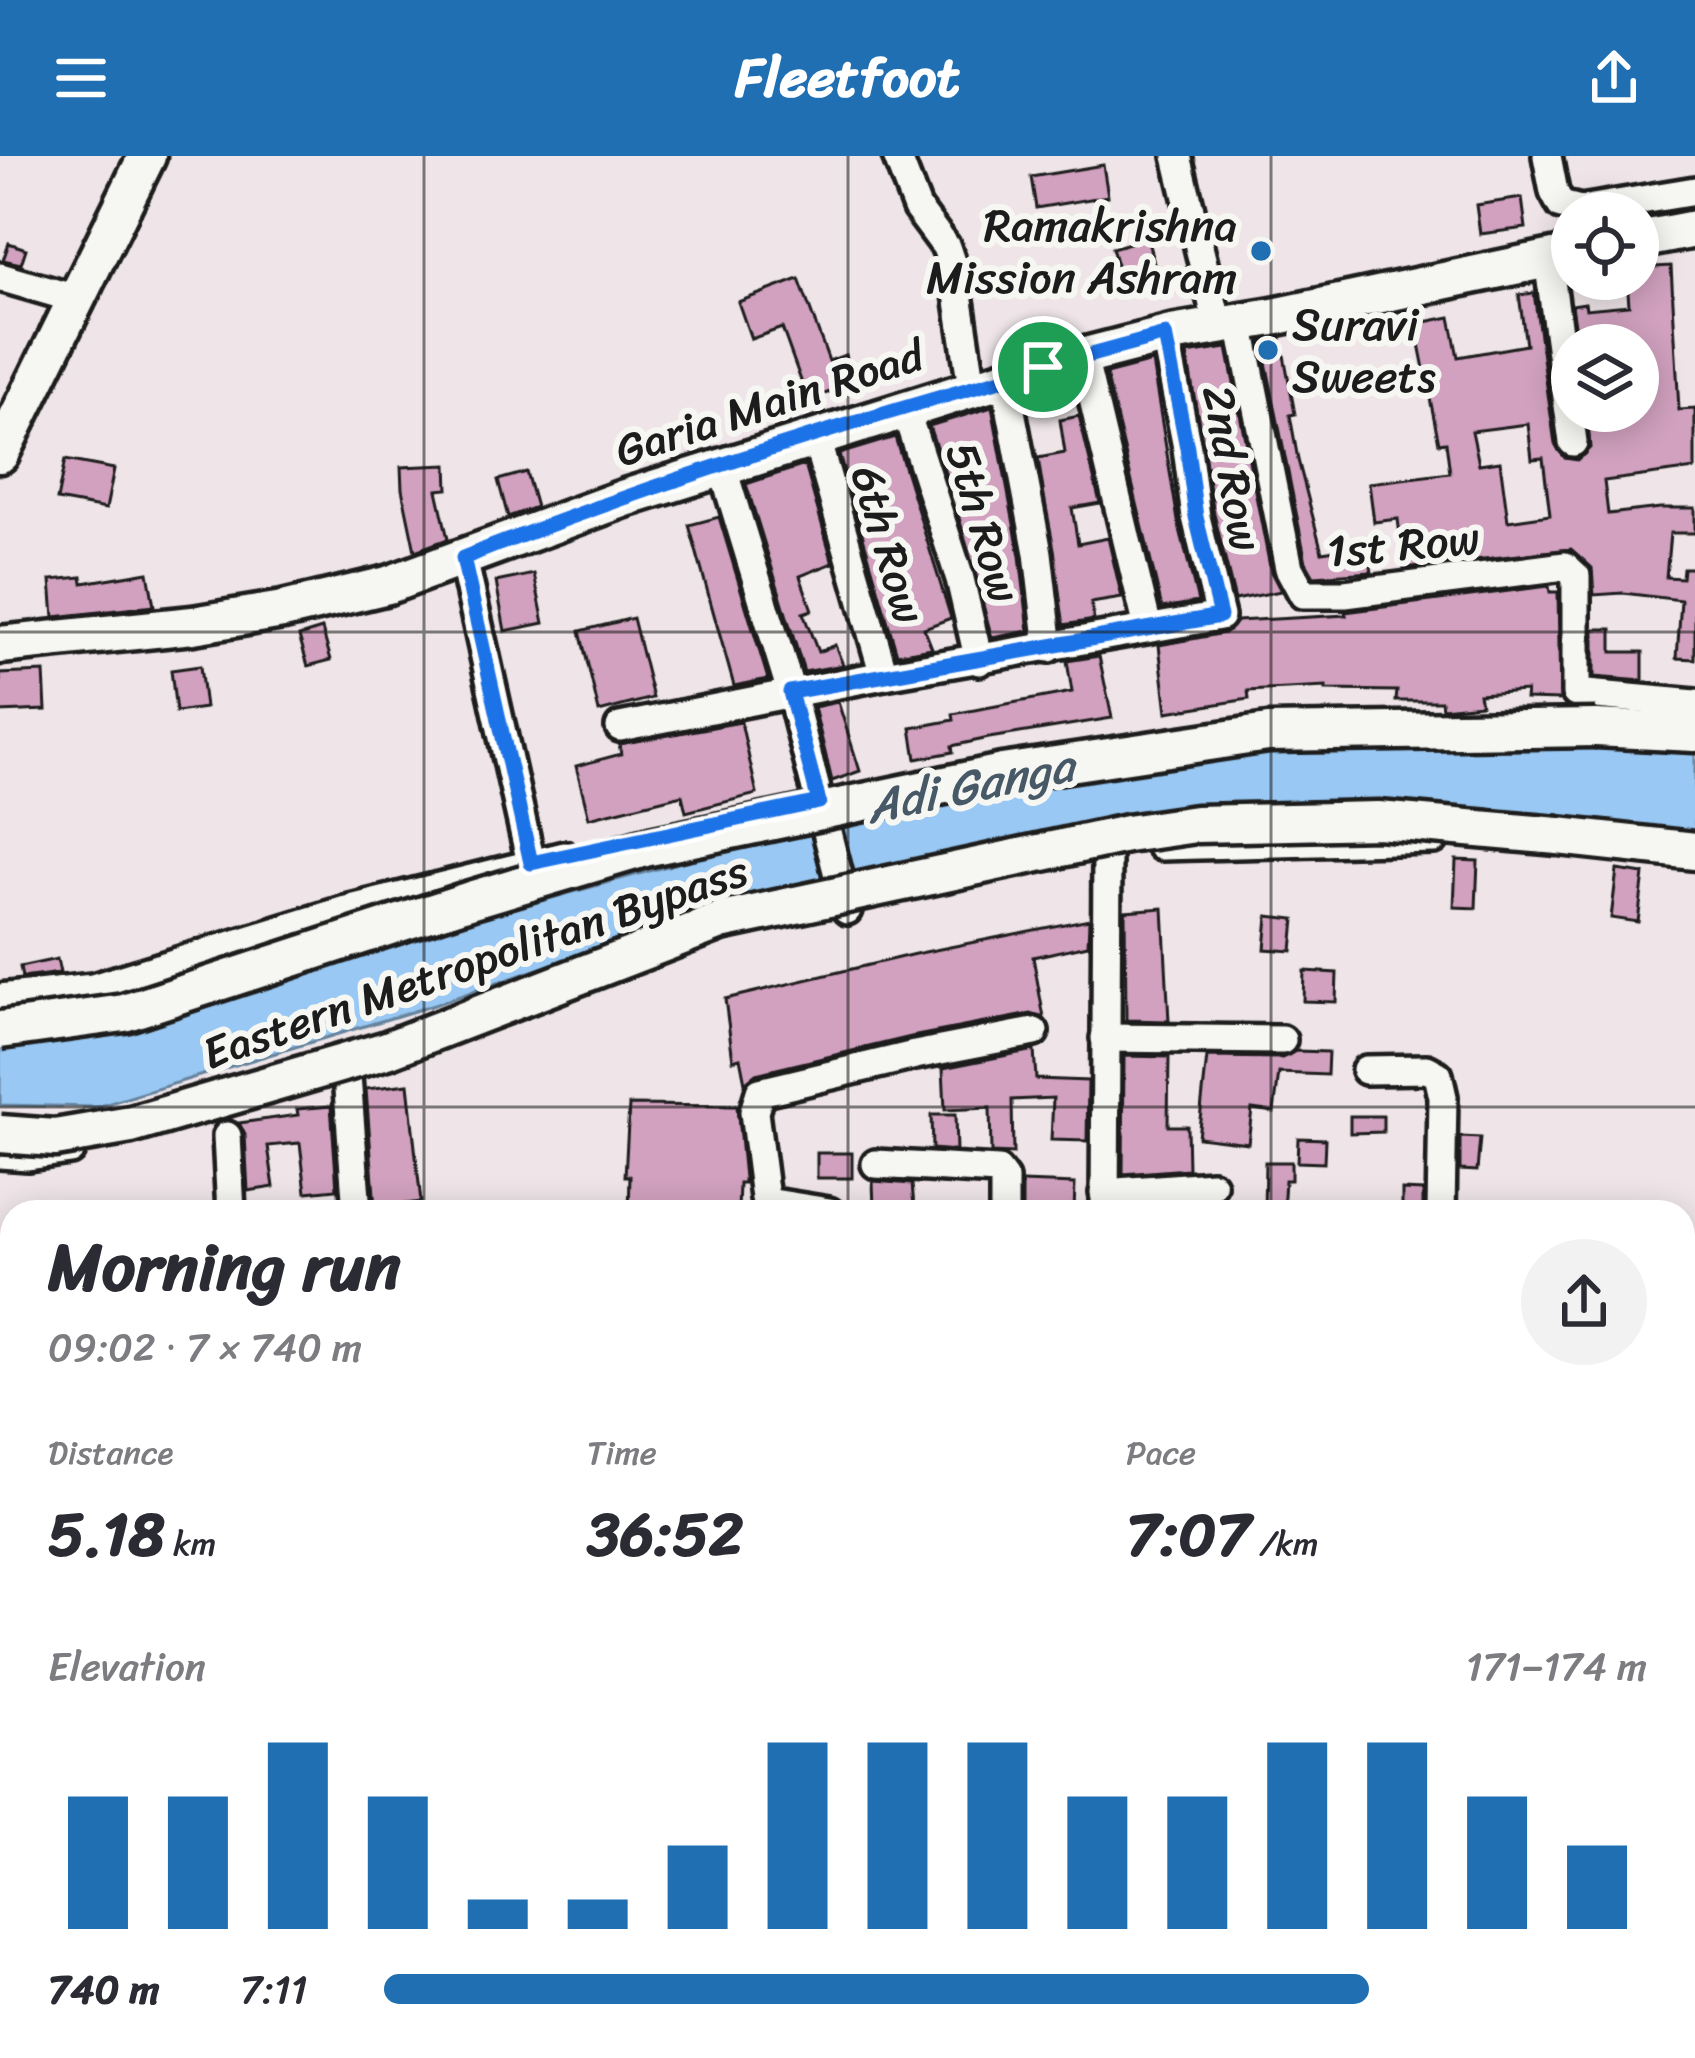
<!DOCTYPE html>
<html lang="en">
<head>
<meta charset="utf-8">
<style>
	body { margin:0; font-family:Sriracha,sans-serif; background:#f2f2f3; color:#2b2b33; height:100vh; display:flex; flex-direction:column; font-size:45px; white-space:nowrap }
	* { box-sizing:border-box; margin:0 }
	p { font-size:39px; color:#7c7c81 }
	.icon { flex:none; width:66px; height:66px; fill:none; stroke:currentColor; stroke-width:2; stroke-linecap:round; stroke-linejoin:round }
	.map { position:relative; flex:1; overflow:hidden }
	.panel { position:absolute; left:0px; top:1044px; width:1695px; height:858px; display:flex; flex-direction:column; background:#fff; border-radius:36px 36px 0 0; box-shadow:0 6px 30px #0003 }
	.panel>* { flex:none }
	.buttons { position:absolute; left:1551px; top:36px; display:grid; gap:24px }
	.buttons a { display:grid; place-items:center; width:108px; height:108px; border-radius:50%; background:#fff; box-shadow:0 6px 30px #0003; font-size:60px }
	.pin { position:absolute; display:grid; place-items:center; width:102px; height:102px; color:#fff; margin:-51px; border:6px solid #fff; border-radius:50%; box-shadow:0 3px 12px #0007 }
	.round { display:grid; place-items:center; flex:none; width:126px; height:126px; border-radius:63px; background:#f2f2f3 }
	.head { display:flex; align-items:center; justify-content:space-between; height:204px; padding:0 48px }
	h1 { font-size:66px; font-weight:800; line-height:90px }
	.metrics { display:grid; grid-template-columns:repeat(3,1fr); gap:18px; height:204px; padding:12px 48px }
	.metrics div { display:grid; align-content:center }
	.metrics b { font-size:60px; font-weight:800 }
	.metrics small { font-size:33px; font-weight:400 }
	.metrics p { font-size:33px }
	.chart { height:336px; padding:24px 48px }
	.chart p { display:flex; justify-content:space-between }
	.chart svg { width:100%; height:216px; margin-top:12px; stroke:#1f6fb2; stroke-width:6 }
	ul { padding:0 48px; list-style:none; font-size:39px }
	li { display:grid; grid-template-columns:192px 144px 1fr; align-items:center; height:90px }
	li i { height:30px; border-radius:15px; background:#1f6fb2 }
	header { display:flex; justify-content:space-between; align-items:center; height:156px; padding:0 48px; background:#1f6fb2; color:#fff; font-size:54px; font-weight:800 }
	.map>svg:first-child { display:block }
</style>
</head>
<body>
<header><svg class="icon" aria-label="menu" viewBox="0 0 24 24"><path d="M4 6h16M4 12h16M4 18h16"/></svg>Fleetfoot<svg class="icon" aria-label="share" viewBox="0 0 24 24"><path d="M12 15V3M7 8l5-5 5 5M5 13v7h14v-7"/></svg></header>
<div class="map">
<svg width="1695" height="1902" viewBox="0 0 1695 1902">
	<rect width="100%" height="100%" fill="#efe5e8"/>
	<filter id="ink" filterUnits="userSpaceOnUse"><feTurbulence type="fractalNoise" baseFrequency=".00833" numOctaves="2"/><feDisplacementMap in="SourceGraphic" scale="24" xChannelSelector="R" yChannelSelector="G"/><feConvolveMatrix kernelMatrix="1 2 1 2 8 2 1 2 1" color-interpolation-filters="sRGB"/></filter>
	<g filter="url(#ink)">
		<!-- water -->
		<path fill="#98c8f3" stroke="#66839d" stroke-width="3" d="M 1602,582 L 1695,591 L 1695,683 L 1256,654 L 721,749 L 434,849 L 97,951 L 0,949 L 0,883 L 400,784 L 689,704 L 1030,631 L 1278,590 Z"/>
		<!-- building -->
		<g fill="#d1a1bf" stroke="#1c1c1c" stroke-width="3" fill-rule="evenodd">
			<path d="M 1103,9 L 1108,40 L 1036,52 L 1031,21 Z"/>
			<path d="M 1522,42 L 1526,72 L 1480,78 L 1476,49 Z"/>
			<path d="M 1147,82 L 1160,128 L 1125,138 L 1112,92 Z"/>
			<path d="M 9,87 L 26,93 L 21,108 L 3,104 Z"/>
			<path d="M 1671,110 L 1679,254 L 1695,253 L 1695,313 L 1604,325 L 1608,358 L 1660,352 L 1695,352 L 1695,377 L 1670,377 L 1666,421 L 1682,422 L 1683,412 L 1695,412 L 1695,503 L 1677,502 L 1681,444 L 1623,437 L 1594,439 L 1592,412 L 1571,393 L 1404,412 L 1398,363 L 1374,366 L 1369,327 L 1450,317 L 1446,286 L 1439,287 L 1415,168 L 1450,161 L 1458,201 L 1526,189 L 1519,139 L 1534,137 L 1555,288 L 1565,302 L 1577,304 L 1590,292 L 1587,255 L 1638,255 L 1638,189 L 1578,189 L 1572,149 L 1585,147 L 1586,153 L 1629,149 L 1627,123 L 1638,123 L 1638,112 ZM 1528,268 L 1532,303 L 1543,302 L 1550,359 L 1508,365 L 1500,305 L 1479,308 L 1472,275 Z"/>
			<path d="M 799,123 L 829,205 L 845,199 L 855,227 L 808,244 L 782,172 L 751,183 L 738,146 Z"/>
			<path d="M 1281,183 L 1295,258 L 1290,259 L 1298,304 L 1322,396 L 1367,389 L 1372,416 L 1314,420 L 1306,406 L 1262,186 Z"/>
			<path d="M 1227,192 L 1271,416 L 1281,435 L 1235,444 L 1214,358 L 1187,198 Z"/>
			<path d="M 1152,206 L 1178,365 L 1198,446 L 1162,452 L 1106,218 Z"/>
			<path d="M 992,251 L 1020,400 L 1029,475 L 992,482 L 958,358 L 987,351 L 975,316 L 947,323 L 929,270 Z"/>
			<path d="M 1079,260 L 1100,347 L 1072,352 L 1078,388 L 1108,382 L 1122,442 L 1091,447 L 1094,464 L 1064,469 L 1038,302 L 1065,297 L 1060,264 Z"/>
			<path d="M 895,281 L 951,462 L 924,472 L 932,492 L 897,498 L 839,298 Z"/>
			<path d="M 65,304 L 114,313 L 106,353 L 57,344 Z"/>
			<path d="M 447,309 L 448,333 L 437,334 L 448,383 L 415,395 L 402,333 L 401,311 Z"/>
			<path d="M 805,309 L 833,407 L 800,420 L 812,454 L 803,457 L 818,496 L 835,489 L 843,509 L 804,516 L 746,328 Z"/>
			<path d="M 526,316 L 536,351 L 508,361 L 498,324 Z"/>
			<path d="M 719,361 L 768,523 L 734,530 L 689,369 Z"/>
			<path d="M 148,416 L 154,450 L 54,461 L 51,424 L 82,421 L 83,427 Z"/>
			<path d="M 534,418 L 544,467 L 505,475 L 496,426 Z"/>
			<path d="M 1549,430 L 1550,436 L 1558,436 L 1560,544 L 1525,543 L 1526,535 L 1479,538 L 1481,548 L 1442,552 L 1441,545 L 1396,545 L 1397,535 L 1326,534 L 1326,531 L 1248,535 L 1249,543 L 1167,556 L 1159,489 L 1224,477 L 1237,465 L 1346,459 L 1345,456 Z"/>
			<path d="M 633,462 L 653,542 L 599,556 L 580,475 Z"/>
			<path d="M 322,473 L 331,504 L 308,510 L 299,480 Z"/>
			<path d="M 1594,473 L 1612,473 L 1612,496 L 1643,496 L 1643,525 L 1594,521 Z"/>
			<path d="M 1099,500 L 1112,562 L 989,582 L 952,590 L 953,596 L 916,603 L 911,572 L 954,564 L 953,558 L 1072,536 L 1067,505 Z"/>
			<path d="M 200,510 L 205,552 L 176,556 L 171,514 Z"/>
			<path d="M 44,516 L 46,554 L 0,556 L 0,518 Z"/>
			<path d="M 838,546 L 860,615 L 832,625 L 814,551 Z"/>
			<path d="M 741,566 L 757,638 L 686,656 L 682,639 L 589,662 L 576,610 L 621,598 L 619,588 Z"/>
			<path d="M 1456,704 L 1478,705 L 1476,752 L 1454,751 Z"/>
			<path d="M 1617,714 L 1644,718 L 1638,766 L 1611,762 Z"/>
			<path d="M 1163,752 L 1169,865 L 1126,864 L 1125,755 Z"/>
			<path d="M 1268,760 L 1295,763 L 1292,795 L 1265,793 Z"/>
			<path d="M 1089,763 L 1088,789 L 1033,801 L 1044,862 L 1031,858 L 911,881 L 756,918 L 745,927 L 740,902 L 733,904 L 725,843 L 915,798 Z"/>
			<path d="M 57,803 L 60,817 L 22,822 L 20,811 Z"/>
			<path d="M 1304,815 L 1337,817 L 1336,846 L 1303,845 Z"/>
			<path d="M 1034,894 L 1036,923 L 1088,925 L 1087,985 L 1051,984 L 1053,942 L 1012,944 L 1013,998 L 991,997 L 990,952 L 945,954 L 943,912 Z"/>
			<path d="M 1296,895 L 1328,896 L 1327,919 L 1279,917 L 1274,956 L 1252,953 L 1248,987 L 1198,981 L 1207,901 L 1282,902 Z"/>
			<path d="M 1124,900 L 1169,901 L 1168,970 L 1187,970 L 1188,1013 L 1123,1018 Z"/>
			<path d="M 408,928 L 421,1046 L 375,1052 L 366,933 Z"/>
			<path d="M 629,949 L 737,950 L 744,1022 L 744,1027 L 739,1027 L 738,1056 L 629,1056 L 630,1020 L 625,1020 Z"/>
			<path d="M 331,950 L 337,1033 L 306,1036 L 300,987 L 268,990 L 274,1031 L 248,1035 L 245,979 L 239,967 L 298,959 L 297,953 Z"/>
			<path d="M 931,959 L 955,959 L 956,995 L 932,993 Z"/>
			<path d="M 1350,960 L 1383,960 L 1383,976 L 1350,977 Z"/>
			<path d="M 1460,981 L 1480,982 L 1477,1015 L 1460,1014 Z"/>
			<path d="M 1298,982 L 1325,983 L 1324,1007 L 1297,1006 Z"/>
			<rect x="817" y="997" width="35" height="25"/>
			<path d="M 1265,1006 L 1291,1006 L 1291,1024 L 1285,1024 L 1283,1056 L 1264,1056 Z"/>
			<path d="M 873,1025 L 912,1028 L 914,1050 L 874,1053 Z"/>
			<path d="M 1022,1026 L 1075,1028 L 1074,1056 L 1022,1056 Z"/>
			<path d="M 1402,1034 L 1423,1035 L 1423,1056 L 1402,1056 Z"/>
		</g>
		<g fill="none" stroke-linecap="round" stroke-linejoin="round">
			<defs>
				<g id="minor">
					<path d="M 897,0 L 917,52 L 946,91 L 955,118 L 972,231"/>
					<path d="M 1177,0 L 1218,169"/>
					<path d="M 1547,0 L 1554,36 L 1561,49 L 1581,54 L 1695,35"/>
					<path d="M 1548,103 L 1573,286"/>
					<path d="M 0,121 L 76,143"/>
					<path d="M 1240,167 L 1289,412 L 1303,438 L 1345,438 L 1565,410 L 1576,420 L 1576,537 L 1695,548"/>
					<path d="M 1083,201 L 1148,472"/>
					<path d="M 1005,223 L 1038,397 L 1049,492"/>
					<path d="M 905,253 L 960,423 L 979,505"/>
					<path d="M 815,279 L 884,519"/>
					<path d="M 722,310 L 791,536 L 847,754"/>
					<path d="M 463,402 L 531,707"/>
					<path d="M 620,571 L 884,519 L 1220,460 L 1196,361 L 1187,292 L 1165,179"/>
					<path d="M 1161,690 L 1434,683"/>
					<path d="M 0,842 L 93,832 L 346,754 L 564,700"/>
					<path d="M 1105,882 L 1282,884"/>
					<path d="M 1366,914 L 1427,913 L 1438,919 L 1443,941 L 1441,1056"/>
					<path d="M 347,920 L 357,1056"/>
					<path d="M 227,980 L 231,1056"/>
					<path d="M 0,998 L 28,1000 L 70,994"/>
					<path d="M 876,1008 L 998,1015 L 1004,1023 L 1004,1056"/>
					<path d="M 1104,1037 L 1212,1029"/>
					<path d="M 829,1056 L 773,1047 L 765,1042 L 754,956 L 760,936 L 915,899 L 1034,876"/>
					<path d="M 1105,1056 L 1107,697"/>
					<path d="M 1683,1172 L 1695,1172"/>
					<path d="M 0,1279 L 12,1277"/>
					<path d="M 0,1434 L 12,1434"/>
					<path d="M 0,1714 L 12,1721"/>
					<path d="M 186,1890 L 216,1902"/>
					<path d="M 356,1890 L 356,1902"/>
					<path d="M 693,1890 L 698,1902"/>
					<path d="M 1123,1890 L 1124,1902"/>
					<path d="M 845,1902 L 847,1890"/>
					<path d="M 955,1902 L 957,1890"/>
					<path d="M 1036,1902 L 1037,1890"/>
				</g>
				<g id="major">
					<path d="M 1638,84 L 1695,73"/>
					<path d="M 0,298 L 147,0"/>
					<path d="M 0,489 L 193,469 L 283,454 L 388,429 L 625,342 L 1043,211 L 1171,178 L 1273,161 L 1572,98"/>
					<path d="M 1596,572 L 1695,577"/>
					<path d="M 1558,680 L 1695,695"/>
				</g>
			</defs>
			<!-- minor casing -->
			<use href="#minor" stroke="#1c1c1c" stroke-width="36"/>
			<!-- major casing -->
			<use href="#major" stroke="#1c1c1c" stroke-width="45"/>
			<!-- minor -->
			<use href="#minor" stroke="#f6f6f2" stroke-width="27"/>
			<!-- major -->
			<use href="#major" stroke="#f6f6f2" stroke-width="36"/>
			<defs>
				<g id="major-bridge">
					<path d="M 0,874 L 124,857 L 470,744 L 645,692 L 1002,617 L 1268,577 L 1596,572"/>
					<path d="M 0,978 L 55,982 L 131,969 L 387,894 L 721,765 L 1127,678 L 1196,668 L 1378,664 L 1558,680"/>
				</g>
			</defs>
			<!-- major-bridge casing -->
			<use href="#major-bridge" stroke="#1c1c1c" stroke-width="45" stroke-linecap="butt"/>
			<!-- major-bridge -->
			<use href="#major-bridge" stroke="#f6f6f2" stroke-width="36"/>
		</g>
	</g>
	<g fill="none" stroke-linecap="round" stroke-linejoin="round" filter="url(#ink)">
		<defs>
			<path id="route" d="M 1165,179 L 1187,292 L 1196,361 L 1220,460 L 790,536 L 819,646 L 531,707 L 463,402 C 691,312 928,242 1165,179 Z"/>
		</defs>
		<!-- route casing -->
		<use href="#route" stroke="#fff" stroke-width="24"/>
		<!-- route -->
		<use href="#route" stroke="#1a73e8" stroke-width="15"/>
	</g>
	<!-- grid -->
	<path fill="none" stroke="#1c1c1c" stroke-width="3" stroke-opacity="0.55" d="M 424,0 L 424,1056M 848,0 L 848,1056M 1271,0 L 1271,1056M 0,476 L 1695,476M 0,951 L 1695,951M 0,1426 L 12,1426M 1683,1426 L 1695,1426M 424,1890 L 424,1902M 848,1890 L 848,1902M 1271,1890 L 1271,1902"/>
	<!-- markers -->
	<g fill="#1f6fb2" stroke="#f6f6f2" stroke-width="4.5">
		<circle cx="1261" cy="95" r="12"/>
		<circle cx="1268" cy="194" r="12"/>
	</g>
	<g text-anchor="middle" stroke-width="12" stroke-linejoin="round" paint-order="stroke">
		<!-- poi labels -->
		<g font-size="45" fill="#1c1c1c" stroke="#f6f6f2" text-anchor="end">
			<text x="1237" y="85">Ramakrishna<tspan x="1237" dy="52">Mission Ashram</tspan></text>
			<text x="1292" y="184" text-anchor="start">Suravi<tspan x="1292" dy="52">Sweets</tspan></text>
		</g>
		<!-- street labels -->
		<g font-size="45" fill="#1c1c1c" stroke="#f6f6f2">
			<text transform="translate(769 246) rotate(-18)" y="16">Garia Main Road</text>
			<text transform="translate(1233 312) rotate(80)" y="16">2nd Row</text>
			<text transform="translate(984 366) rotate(74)" y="16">5th Row</text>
			<text transform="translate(889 388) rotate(74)" y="16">6th Row</text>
			<text transform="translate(1403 388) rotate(-5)" y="16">1st Row</text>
			<text transform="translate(475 805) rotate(-19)" y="16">Eastern Metropolitan Bypass</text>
		</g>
		<!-- water labels -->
		<g font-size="48" font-style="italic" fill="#475867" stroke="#f6f6f2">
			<text transform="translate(970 629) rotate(-12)" y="17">Adi Ganga</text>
		</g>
	</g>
</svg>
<div class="buttons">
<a><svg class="icon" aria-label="locate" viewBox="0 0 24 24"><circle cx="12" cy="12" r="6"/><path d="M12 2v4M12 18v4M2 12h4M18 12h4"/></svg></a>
<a><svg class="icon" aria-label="layers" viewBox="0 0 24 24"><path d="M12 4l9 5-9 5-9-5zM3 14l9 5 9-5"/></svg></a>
</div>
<div class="pin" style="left:1043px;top:211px;background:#1e9e55"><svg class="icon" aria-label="arrive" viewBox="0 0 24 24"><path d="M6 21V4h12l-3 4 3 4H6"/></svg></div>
<section class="panel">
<div class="head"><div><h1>Morning run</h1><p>09:02 · 7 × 740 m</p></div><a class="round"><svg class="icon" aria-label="share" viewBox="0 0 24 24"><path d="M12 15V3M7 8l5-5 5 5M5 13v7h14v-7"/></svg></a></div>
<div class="metrics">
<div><p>Distance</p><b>5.18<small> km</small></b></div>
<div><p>Time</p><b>36:52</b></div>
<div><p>Pace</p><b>7:07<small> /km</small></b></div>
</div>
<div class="chart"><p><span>Elevation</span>171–174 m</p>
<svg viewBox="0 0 160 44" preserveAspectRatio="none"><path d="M5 44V17M15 44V17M25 44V6M35 44V17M45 44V38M55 44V38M65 44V27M75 44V6M85 44V6M95 44V6M105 44V17M115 44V17M125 44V6M135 44V6M145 44V17M155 44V27"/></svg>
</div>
<ul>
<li><b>740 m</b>7:11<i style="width:78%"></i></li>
</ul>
</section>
</div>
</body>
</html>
